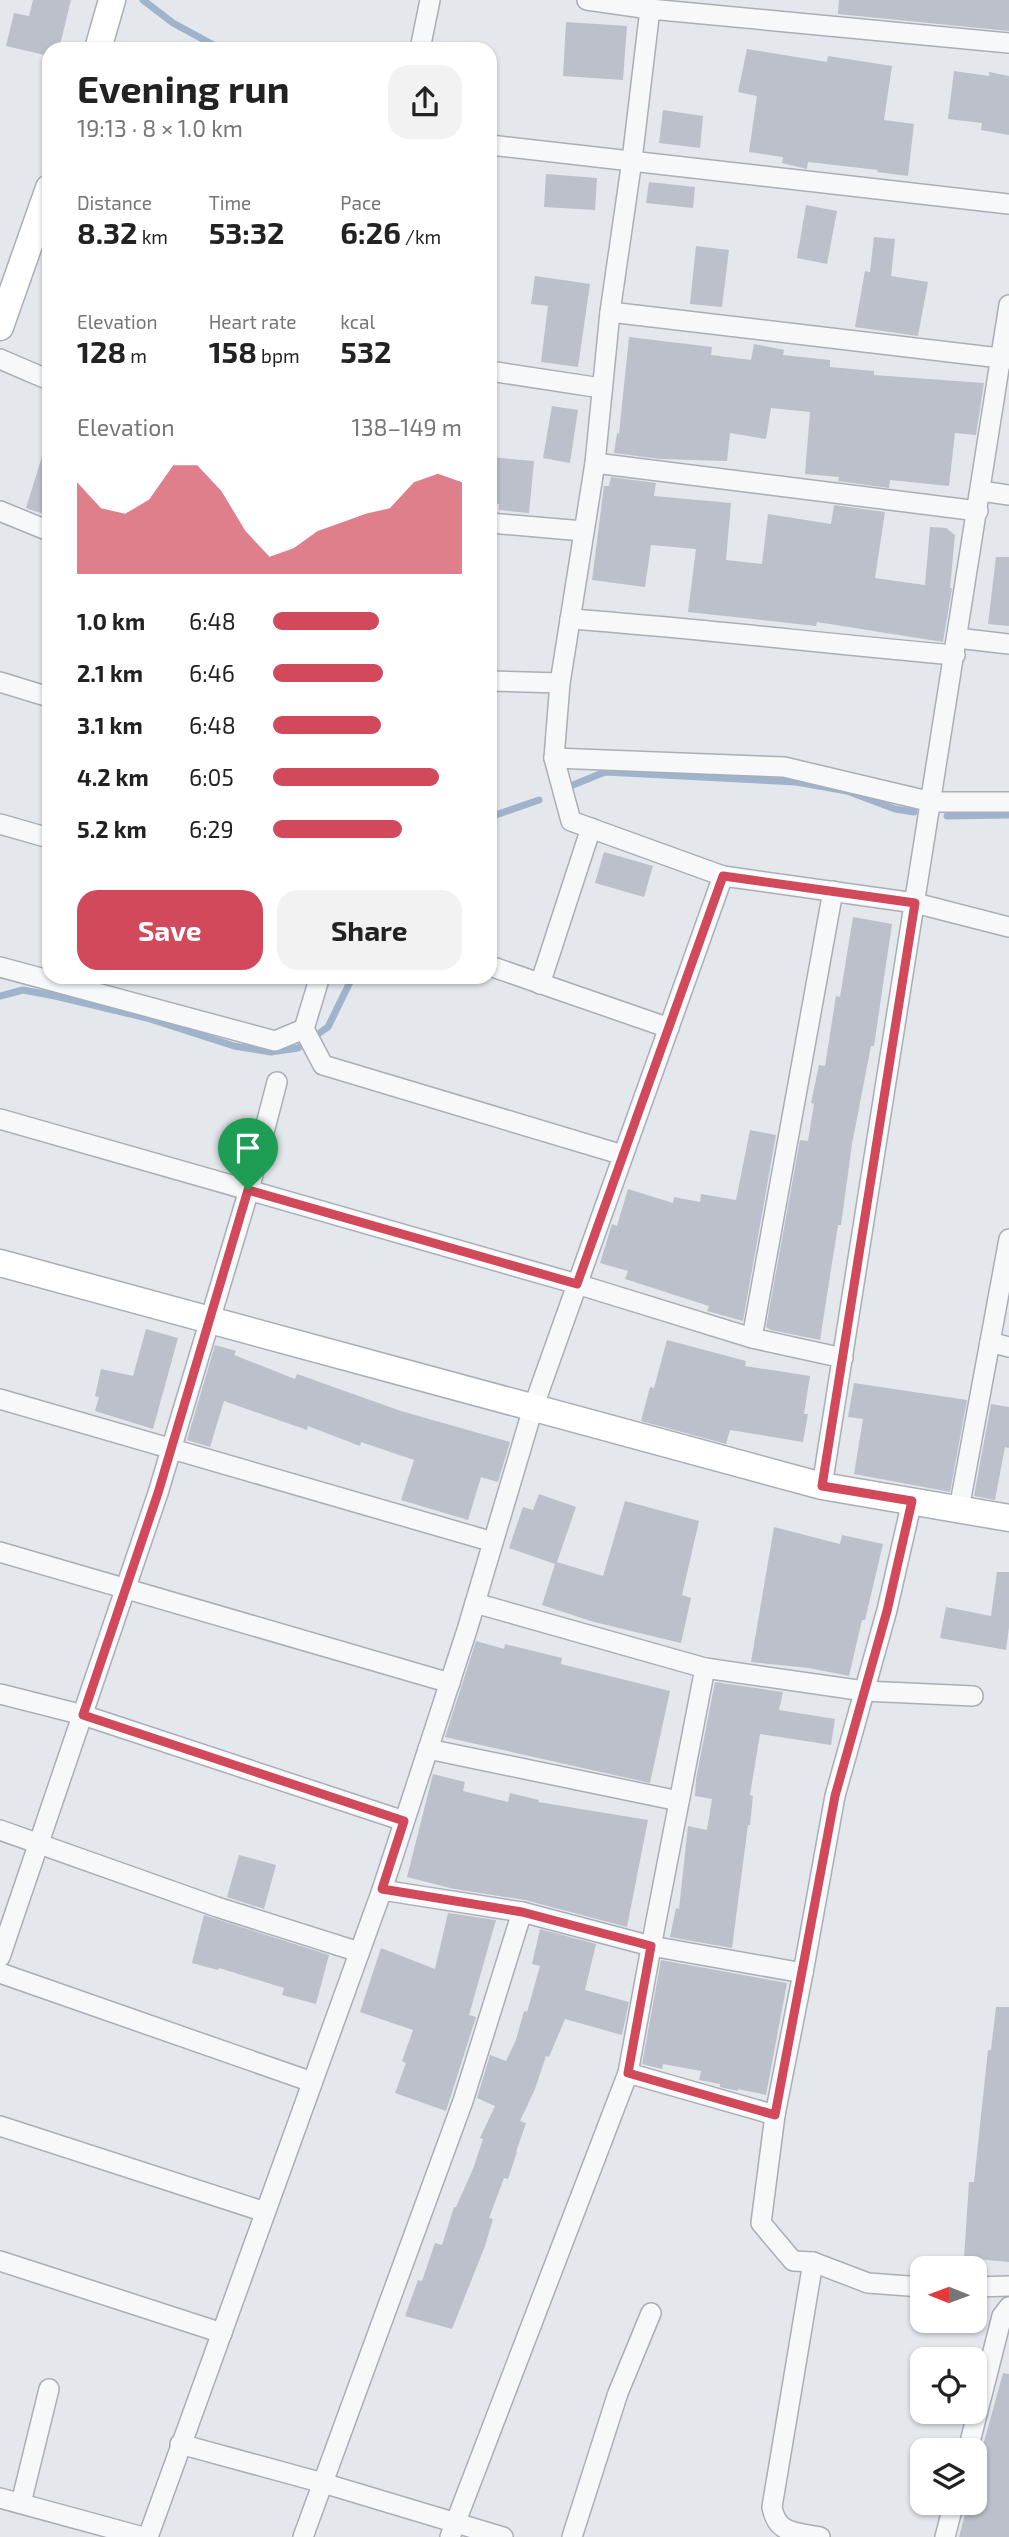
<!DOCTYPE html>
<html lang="en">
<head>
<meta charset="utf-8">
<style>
	body { margin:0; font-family:"Exo 2",sans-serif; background:#f2f2f2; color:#222; height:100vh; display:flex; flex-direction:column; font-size:26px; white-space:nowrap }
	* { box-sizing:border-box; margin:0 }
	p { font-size:23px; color:#767676 }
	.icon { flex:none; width:38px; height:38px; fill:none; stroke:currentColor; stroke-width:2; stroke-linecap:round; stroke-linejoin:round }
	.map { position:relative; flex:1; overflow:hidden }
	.panel { position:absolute; left:42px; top:42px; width:455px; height:942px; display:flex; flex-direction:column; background:#fff; border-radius:21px; box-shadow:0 2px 5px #0004 }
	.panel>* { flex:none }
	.needle { width:46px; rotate:271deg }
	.fabs { position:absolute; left:910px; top:2256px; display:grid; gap:14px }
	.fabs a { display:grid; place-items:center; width:77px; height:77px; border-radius:14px; background:#fff; box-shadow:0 2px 5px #0004; font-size:35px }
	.pin { position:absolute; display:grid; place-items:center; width:60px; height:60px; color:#fff; margin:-72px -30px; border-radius:50% 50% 50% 0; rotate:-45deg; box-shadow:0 0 7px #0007 }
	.pin .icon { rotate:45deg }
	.round { display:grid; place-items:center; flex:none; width:74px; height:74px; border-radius:21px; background:#f2f2f2 }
	.head { display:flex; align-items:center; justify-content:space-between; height:119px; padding:0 35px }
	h1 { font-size:38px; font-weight:700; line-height:52px }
	.figures { display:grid; grid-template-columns:repeat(3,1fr); gap:10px; height:119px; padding:7px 35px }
	.figures div { display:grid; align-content:center }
	.figures b { font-size:30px; font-weight:700 }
	.figures small { font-size:19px; font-weight:400 }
	.figures p { font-size:19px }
	.chart { height:196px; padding:14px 35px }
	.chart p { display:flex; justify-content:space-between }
	.chart svg { width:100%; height:126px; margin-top:7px; fill:#d1495b; opacity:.7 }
	.primary-button { display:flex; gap:14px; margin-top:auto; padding:14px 35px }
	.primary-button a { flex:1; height:80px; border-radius:21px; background:#d1495b; color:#fff; font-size:28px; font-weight:700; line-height:80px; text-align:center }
	.primary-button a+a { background:#f2f2f2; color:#222 }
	ul { padding:0 35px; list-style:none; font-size:23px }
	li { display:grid; grid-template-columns:112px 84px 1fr; align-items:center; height:52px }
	li i { height:18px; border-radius:9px; background:#d1495b }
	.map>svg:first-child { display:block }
</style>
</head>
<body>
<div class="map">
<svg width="1009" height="2537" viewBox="0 0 1009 2537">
	<rect width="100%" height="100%" fill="#e4e7ec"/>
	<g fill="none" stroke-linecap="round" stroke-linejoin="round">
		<!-- stream -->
		<g stroke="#9fb4cc" stroke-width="7">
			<path d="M 143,0 L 173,23 L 221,49"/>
			<path d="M 568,787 L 605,772 L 796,782 L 847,791 L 895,809 L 914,812"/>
			<path d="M 947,816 L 1009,815"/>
			<path d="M 490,817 L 539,800"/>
			<path d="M 0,996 L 23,990 L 55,996 L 147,1018 L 234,1046 L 271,1052 L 298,1048 L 328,1027 L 353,976"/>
		</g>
	</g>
	<!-- building -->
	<g fill="#bbc0ca">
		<path d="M 33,0 L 71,0 L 59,49 L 49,49 L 49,56 L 6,46 L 14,13 L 29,16 Z"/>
		<path d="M 839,0 L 1009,0 L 1009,31 L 838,14 Z"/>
		<path d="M 566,22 L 627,26 L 623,80 L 563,76 Z"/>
		<path d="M 747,49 L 827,62 L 828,56 L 892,66 L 884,120 L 914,124 L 908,176 L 877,172 L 878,170 L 808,162 L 807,169 L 782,163 L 783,157 L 749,152 L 757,96 L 738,92 Z"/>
		<path d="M 954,71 L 989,76 L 989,72 L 1009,76 L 1009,135 L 981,130 L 982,123 L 948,119 Z"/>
		<path d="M 663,110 L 703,116 L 700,148 L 659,143 Z"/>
		<path d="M 546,174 L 597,178 L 595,210 L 544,207 Z"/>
		<path d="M 649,182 L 695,187 L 693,208 L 646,203 Z"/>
		<path d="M 806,205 L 837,211 L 827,264 L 797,258 Z"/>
		<path d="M 874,237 L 895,239 L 891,276 L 928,282 L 918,336 L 855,327 L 865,271 L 870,272 Z"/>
		<path d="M 696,246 L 729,250 L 722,307 L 690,304 Z"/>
		<path d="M 535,276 L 590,284 L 578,367 L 541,362 L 548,306 L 531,304 Z"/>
		<path d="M 629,337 L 712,347 L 711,355 L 751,360 L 754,344 L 784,350 L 783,355 L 830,360 L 830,367 L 874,371 L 874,375 L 984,383 L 976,435 L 955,433 L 949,486 L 890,480 L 889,488 L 838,481 L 839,477 L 805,474 L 810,412 L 771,408 L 766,439 L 730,433 L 727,461 L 660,459 L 614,453 L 617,433 L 619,434 Z"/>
		<path d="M 552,406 L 578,410 L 570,463 L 543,458 Z"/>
		<path d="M 44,450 L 49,451 L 49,516 L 26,508 Z"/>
		<path d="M 490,457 L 534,461 L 529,513 L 499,510 L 499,504 L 490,503 Z"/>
		<path d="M 611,477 L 656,483 L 654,496 L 731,503 L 726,560 L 762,564 L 768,514 L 831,524 L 834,505 L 885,512 L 875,578 L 925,585 L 930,527 L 946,528 L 955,535 L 950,588 L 952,588 L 943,642 L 817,622 L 816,626 L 688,612 L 696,549 L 651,545 L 645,587 L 592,580 L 604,486 L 609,486 Z"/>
		<path d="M 996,557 L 1009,557 L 1009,626 L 988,624 Z"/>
		<path d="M 604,852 L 653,866 L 644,897 L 595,883 Z"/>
		<path d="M 853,917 L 892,924 L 874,1046 L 871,1046 L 852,1144 L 841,1225 L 838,1225 L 820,1340 L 771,1330 L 766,1327 L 800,1140 L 808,1141 L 814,1104 L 811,1103 L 819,1065 L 825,1066 L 836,996 L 840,997 Z"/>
		<path d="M 750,1130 L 776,1135 L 743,1321 L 707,1311 L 709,1306 L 625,1279 L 628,1271 L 600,1263 L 612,1224 L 617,1226 L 628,1189 L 673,1203 L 674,1197 L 700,1202 L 701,1194 L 736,1200 Z"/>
		<path d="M 146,1329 L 178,1338 L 153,1429 L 95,1411 L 99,1397 L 95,1396 L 101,1369 L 133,1376 Z"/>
		<path d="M 667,1340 L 746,1361 L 745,1366 L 810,1376 L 804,1414 L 808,1414 L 803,1442 L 730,1430 L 726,1444 L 641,1421 L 650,1387 L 654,1388 Z"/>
		<path d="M 215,1345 L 236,1351 L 234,1355 L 295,1379 L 297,1374 L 401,1411 L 510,1442 L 498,1482 L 481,1477 L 468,1520 L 401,1500 L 414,1460 L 361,1442 L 360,1446 L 308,1426 L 307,1430 L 224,1401 L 210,1447 L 187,1440 Z"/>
		<path d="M 854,1383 L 967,1400 L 950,1492 L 854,1474 L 863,1419 L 848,1417 Z"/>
		<path d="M 991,1404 L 1009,1407 L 1009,1448 L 1005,1447 L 995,1500 L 974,1496 Z"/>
		<path d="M 539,1494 L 576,1507 L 557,1562 L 603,1576 L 625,1501 L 699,1521 L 682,1595 L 691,1598 L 681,1643 L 594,1622 L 542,1605 L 555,1564 L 509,1548 L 523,1507 L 533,1510 Z"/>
		<path d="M 774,1527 L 840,1544 L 842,1535 L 883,1544 L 865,1620 L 862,1620 L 849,1676 L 809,1668 L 751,1662 Z"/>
		<path d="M 997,1572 L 1009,1572 L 1009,1627 L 1006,1650 L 940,1638 L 946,1607 L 991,1616 Z"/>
		<path d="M 476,1641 L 504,1649 L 505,1644 L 562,1658 L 561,1664 L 670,1691 L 650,1783 L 445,1737 Z"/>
		<path d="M 715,1682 L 783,1692 L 779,1710 L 835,1719 L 831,1745 L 760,1734 L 750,1795 L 753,1796 L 750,1825 L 748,1825 L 732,1948 L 670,1937 L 676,1908 L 679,1909 L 688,1826 L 707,1830 L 712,1799 L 695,1796 L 696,1779 Z"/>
		<path d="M 433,1774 L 465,1782 L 463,1791 L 508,1802 L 510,1793 L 539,1800 L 538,1802 L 648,1820 L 627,1927 L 525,1900 L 454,1889 L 407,1877 Z"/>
		<path d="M 239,1855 L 276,1865 L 264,1909 L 227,1897 Z"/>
		<path d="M 448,1913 L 496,1920 L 469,2015 L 476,2017 L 446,2111 L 395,2093 L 406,2063 L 402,2061 L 413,2030 L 360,2012 L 381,1948 L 435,1969 Z"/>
		<path d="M 204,1915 L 329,1955 L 316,2004 L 282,1995 L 284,1988 L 219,1968 L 218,1970 L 192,1963 Z"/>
		<path d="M 540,1929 L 596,1944 L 585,1990 L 629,2002 L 622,2035 L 565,2019 L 549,2057 L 546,2056 L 535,2089 L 520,2121 L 526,2123 L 516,2152 L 517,2152 L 508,2179 L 504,2178 L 489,2218 L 493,2219 L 485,2246 L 452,2329 L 405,2316 L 418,2280 L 422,2281 L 435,2243 L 442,2245 L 454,2207 L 456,2207 L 473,2169 L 483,2139 L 480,2138 L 495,2106 L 477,2098 L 490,2055 L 506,2061 L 516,2040 L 524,2011 L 527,2012 L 540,1966 L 532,1964 Z"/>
		<path d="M 661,1960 L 787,1983 L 766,2095 L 738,2089 L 738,2091 L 720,2087 L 720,2084 L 699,2080 L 701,2071 L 663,2064 L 662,2069 L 642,2064 Z"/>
		<path d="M 996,2007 L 1009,2007 L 1009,2262 L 964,2258 L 969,2182 L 974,2182 L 988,2050 L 991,2050 Z"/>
		<path d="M 1003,2373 L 1009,2374 L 1009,2537 L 959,2537 L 968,2502 L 975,2502 L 975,2474 Z"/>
	</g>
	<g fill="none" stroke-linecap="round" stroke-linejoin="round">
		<defs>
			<g id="street">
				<path d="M 650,9 L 1009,43"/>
				<path d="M 420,49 L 430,0"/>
				<path d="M 490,145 L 1009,204"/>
				<path d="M 610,312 L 1009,359"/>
				<path d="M 0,359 L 49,380"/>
				<path d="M 490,371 L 601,388"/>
				<path d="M 595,463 L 978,511"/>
				<path d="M 981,491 L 1009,495"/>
				<path d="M 0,511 L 49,531"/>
				<path d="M 490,523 L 583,531"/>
				<path d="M 570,619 C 698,628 826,644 955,655"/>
				<path d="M 957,638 L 1009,644"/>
				<path d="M 490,681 L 560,683"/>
				<path d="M 0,682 L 49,697"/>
				<path d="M 554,758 L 784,767 L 932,802 L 1009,802"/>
				<path d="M 0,824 L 49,838"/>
				<path d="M 723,876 L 915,903 L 1009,927"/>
				<path d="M 490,966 L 669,1028"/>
				<path d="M 0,967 L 275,1041 L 304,1029 L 320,976"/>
				<path d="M 540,984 L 591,828"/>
				<path d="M 304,1029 L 323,1065 L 623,1155"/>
				<path d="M 0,1119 L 577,1284 L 752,1338 L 843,1358"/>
				<path d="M 752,1338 L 833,891"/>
				<path d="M 990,1342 L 1009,1347"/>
				<path d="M 0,1399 L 493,1542"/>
				<path d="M 822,1486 L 1009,305"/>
				<path d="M 959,1509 L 1009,1239"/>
				<path d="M 0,1552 L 450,1683"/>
				<path d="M 705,1668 L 864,1691 L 973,1696"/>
				<path d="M 0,1694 L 83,1715 L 404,1821"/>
				<path d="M 428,1749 L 679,1801"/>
				<path d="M 0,1830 L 217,1907 L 359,1952"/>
				<path d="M 382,1890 L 522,1912 L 651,1946 L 803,1973 L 775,2115 L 628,2073"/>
				<path d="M 0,1957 L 158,1493 L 249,1190 L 277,1082"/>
				<path d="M 0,1973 L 312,2082"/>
				<path d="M 803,1973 L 835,1796 L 887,1610 L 912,1501"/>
				<path d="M 775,2115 L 761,2223 L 793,2261 L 813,2262 L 868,2283 L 922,2287"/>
				<path d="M 0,2126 L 265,2212"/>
				<path d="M 0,2261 L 222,2333"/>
				<path d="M 813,2262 L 772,2507 C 777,2535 797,2532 820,2537"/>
				<path d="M 975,2287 L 1009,2286"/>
				<path d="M 180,2444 L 323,2483 L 503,2537"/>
				<path d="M 968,2450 L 1002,2316 L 1009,2307"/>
				<path d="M 0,2498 L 143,2537"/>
				<path d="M 21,2503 L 49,2389"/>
				<path d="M 148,2537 L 382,1890 L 467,1630 L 533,1408 L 723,876 L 571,821 L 554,758 L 560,683 L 595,463 L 610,312 L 632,160 L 650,9 L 587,0"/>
				<path d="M 303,2537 L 463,2101 L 522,1912"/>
				<path d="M 450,2537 L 628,2073 L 655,1926 L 705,1668 L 475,1603"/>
				<path d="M 572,2537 L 618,2393 L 651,2313"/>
				<path d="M 945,2537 L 954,2502"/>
			</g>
			<g id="secondary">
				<path d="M 98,49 L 112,0"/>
				<path d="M 0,327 L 49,188"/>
				<path d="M 0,1263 L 822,1486 L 1009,1518"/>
			</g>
		</defs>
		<!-- street casing -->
		<use href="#street" stroke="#a9aeb7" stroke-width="22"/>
		<!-- secondary casing -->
		<use href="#secondary" stroke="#a9aeb7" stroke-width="29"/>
		<!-- street -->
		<use href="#street" stroke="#f7f8fa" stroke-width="19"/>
		<!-- secondary -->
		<use href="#secondary" stroke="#fff" stroke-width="26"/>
	</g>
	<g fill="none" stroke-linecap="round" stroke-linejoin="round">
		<defs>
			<path id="route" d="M 723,876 L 915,903 L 822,1486 L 912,1501 L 887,1611 L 835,1796 L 775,2115 L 628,2073 L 651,1946 L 522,1912 L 382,1889 L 404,1821 L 83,1715 L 158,1493 L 248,1190 L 577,1284 Z"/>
		</defs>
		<!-- route casing -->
		<use href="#route" stroke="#fff" stroke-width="14"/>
		<!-- route -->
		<use href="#route" stroke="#d1495b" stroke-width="9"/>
	</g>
</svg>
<div class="fabs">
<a><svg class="needle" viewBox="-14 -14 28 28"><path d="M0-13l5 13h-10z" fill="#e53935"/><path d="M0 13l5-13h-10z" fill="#767676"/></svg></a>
<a><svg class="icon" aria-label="locate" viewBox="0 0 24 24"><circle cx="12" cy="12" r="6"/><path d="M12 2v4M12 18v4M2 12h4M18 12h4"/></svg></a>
<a><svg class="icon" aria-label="layers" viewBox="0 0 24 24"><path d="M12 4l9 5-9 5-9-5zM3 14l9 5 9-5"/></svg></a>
</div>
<div class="pin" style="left:248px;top:1190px;background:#1e9e55"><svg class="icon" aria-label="arrive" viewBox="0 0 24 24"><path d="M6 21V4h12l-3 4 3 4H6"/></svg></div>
<section class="panel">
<div class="head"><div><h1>Evening run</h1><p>19:13 · 8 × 1.0 km</p></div><a class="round"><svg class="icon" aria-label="share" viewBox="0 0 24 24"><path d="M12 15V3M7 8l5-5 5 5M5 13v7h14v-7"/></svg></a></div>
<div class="figures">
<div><p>Distance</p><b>8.32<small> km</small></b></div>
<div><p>Time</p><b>53:32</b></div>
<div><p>Pace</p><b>6:26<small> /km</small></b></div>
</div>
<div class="figures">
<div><p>Elevation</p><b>128<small> m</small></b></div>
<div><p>Heart rate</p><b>158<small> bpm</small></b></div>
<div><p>kcal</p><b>532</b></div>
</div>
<div class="chart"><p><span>Elevation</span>138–149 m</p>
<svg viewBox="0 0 160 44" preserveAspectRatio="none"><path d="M0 44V12L10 21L20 23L30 18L40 6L50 6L60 15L70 29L80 38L90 35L100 29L110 26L120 23L130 21L140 12L150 9L160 12V44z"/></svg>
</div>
<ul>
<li><b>1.0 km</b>6:48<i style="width:56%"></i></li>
<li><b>2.1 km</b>6:46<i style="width:58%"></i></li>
<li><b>3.1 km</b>6:48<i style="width:57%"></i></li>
<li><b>4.2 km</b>6:05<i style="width:88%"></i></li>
<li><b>5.2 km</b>6:29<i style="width:68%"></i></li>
</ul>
<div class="primary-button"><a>Save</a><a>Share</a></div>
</section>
</div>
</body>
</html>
